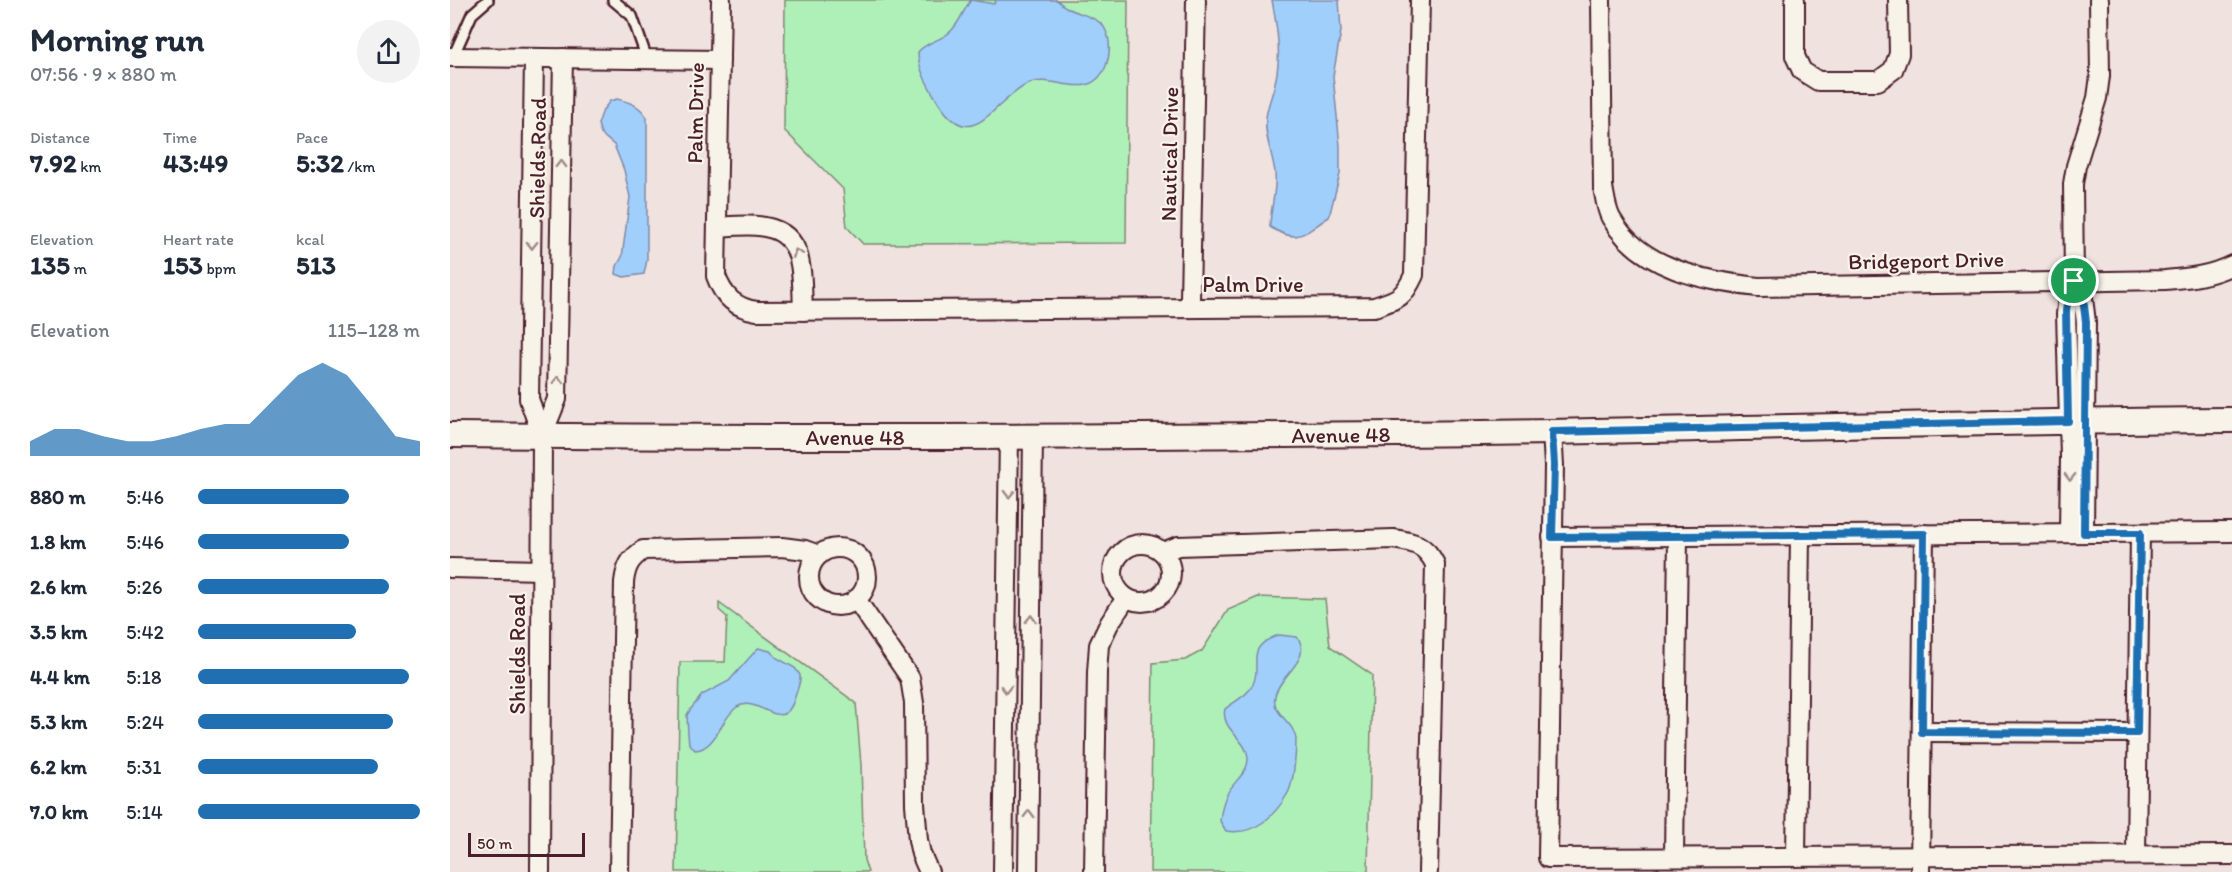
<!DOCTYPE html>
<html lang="en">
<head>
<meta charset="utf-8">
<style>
	body { margin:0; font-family:Itim,sans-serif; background:#f2f2f3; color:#1f2937; height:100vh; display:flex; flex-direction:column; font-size:22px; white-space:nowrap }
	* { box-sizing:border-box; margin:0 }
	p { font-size:20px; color:#747a83 }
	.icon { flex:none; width:33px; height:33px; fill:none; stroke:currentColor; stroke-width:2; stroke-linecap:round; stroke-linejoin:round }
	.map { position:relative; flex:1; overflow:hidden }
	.sheet { display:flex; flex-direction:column; background:#fff; width:450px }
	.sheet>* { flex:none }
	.scale { position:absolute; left:18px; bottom:15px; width:117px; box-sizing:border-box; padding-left:6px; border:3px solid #4a1f2b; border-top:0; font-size:16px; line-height:21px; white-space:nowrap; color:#4a1f2b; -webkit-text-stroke:4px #f7f3e8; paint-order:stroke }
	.pin { position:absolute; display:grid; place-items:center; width:51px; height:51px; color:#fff; margin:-26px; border:3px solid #fff; border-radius:50%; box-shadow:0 2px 6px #0007 }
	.round { display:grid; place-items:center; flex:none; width:63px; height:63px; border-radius:32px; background:#f2f2f3 }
	.head { display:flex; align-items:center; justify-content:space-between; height:102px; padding:0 30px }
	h1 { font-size:33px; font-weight:700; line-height:45px }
	.figures { display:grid; grid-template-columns:repeat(3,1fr); gap:9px; height:102px; padding:6px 30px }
	.figures div { display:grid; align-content:center }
	.figures b { font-size:26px; font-weight:700 }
	.figures small { font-size:16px; font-weight:400 }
	.figures p { font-size:16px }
	.chart { height:168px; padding:12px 30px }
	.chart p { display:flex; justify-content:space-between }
	.chart svg { width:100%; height:108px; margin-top:6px; fill:#1f6fb2; opacity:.7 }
	ul { padding:0 30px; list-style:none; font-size:20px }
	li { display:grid; grid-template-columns:96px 72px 1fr; align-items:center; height:45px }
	li i { height:15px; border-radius:8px; background:#1f6fb2 }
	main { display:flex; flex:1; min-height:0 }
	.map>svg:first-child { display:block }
</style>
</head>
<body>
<main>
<section class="sheet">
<div class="head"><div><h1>Morning run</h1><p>07:56 · 9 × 880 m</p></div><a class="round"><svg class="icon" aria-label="share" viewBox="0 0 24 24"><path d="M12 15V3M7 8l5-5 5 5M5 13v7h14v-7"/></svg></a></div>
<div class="figures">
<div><p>Distance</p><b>7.92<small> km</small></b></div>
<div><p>Time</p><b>43:49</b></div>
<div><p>Pace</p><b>5:32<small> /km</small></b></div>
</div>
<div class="figures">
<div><p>Elevation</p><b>135<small> m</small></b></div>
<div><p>Heart rate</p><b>153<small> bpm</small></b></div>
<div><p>kcal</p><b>513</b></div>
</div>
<div class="chart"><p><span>Elevation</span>115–128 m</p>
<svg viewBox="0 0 160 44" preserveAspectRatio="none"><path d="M0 44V38L10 33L20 33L30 36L40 38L50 38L60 36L70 33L80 31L90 31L100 21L110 11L120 6L130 11L140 23L150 36L160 38V44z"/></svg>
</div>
<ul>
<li><b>880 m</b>5:46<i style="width:68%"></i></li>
<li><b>1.8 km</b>5:46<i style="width:68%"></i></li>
<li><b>2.6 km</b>5:26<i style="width:86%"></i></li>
<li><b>3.5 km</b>5:42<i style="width:71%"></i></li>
<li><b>4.4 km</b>5:18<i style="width:95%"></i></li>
<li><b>5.3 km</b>5:24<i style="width:88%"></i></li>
<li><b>6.2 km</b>5:31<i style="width:81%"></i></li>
<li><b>7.0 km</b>5:14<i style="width:100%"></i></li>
</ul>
</section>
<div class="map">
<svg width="1782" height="872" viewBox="0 0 1782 872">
	<rect width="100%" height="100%" fill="#f0e2de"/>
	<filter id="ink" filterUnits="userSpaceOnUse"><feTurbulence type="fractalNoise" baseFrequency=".0167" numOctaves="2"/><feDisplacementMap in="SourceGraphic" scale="12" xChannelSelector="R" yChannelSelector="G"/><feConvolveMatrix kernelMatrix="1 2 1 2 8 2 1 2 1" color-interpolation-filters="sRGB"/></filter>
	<g filter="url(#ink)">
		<!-- green -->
		<g fill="#aff0b8" stroke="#7c8872" stroke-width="1.5">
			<path d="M 335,0 L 678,0 L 676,243 L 413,244 L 397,227 L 393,189 L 334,130 Z"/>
			<path d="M 808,597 L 875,599 L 880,646 L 922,675 L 918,872 L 700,872 L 703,663 L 735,660 L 752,651 L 778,610 Z"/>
			<path d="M 269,603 L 406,703 L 411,765 L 414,860 L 418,872 L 226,872 L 230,662 L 275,662 L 277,617 L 269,610 Z"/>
		</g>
		<!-- water -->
		<g fill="#a0cffc" stroke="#7e89a8" stroke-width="1.5">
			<path d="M 521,0 L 544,4 L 546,0 L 607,0 C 621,16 649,13 656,31 C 661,42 660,56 656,66 C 639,105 603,72 578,84 C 542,101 523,157 488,102 C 479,87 468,70 468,52 C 476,42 490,41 500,32 C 510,23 513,10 521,0 Z"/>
			<path d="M 822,0 L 889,0 L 891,31 L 883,76 L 890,146 L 890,174 L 879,217 C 854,233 849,245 820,227 C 820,209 827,191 825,173 C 823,154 814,137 816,118 C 817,106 823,94 825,83 C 832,56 827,27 822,0 Z"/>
			<path d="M 167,99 C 180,102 191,106 197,118 L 197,260 L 194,274 L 174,277 L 166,274 L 167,266 L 172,257 L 180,197 L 174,170 L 164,145 L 151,134 L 148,124 L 153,110 L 160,101 Z"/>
			<path d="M 829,635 L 847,637 C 864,659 829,675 825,696 C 821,714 844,721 846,739 C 846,752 844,782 838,793 C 825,816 804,836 776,831 L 770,821 C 771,811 773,802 777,794 C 783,782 799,772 798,758 C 797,739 770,729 775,709 C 784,701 798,696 803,684 C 813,664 792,648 829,635 Z"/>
			<path d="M 308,648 L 320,651 L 327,658 L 345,668 L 350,675 C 351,682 347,690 345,697 C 333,738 309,693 287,707 C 271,718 266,749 245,750 L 239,744 L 238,734 L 237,715 L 240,710 L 252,695 L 279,681 Z"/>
		</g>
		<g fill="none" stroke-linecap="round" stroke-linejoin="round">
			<defs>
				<g id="service">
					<path d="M 163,0 L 182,16 L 197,59"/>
					<path d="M 3,57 L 22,14 L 38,0"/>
				</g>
				<g id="minor">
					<path d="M 271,0 L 266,276 C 273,296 285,308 307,311 L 924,307 C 948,299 953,299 964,275 L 970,0"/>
					<path d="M 1151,0 L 1153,187 C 1155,197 1156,209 1161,218 C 1190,269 1255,281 1308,287 L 1715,280 C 1739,278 1760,276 1782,265"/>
					<path d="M 1345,0 L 1345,56 L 1352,71 L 1368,81 L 1428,81 L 1443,70 L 1449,54 L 1448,0"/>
					<path d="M 0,57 L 270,60"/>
					<path d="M 84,58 L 79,399 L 92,436 L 90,872"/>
					<path d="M 267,227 C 302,225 343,219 350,264 C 353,279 352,295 353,311"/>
					<path d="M 1624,281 L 1633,298 L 1636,322 L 1634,533"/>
					<path d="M 742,308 L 740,299 L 746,0"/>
					<path d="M 1102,432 L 1104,465 L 1098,858 L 1782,855"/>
					<path d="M 92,436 L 107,399 L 113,58"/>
					<path d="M 1619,533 L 1620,457 L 1616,314 L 1618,297 L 1624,281 L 1623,184 L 1626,166 L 1647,98 L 1650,76 L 1649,0"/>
					<path d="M 1102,537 L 1782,532"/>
					<circle cx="692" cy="573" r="29"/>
					<circle cx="388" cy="577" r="29"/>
					<path d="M 713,552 L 728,546 L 943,539 C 963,542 975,544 985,564 L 978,872"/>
					<path d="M 0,568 L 91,570"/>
					<path d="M 406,599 L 460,678 L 464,703 L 465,804 L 468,840 L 471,854 L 479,872"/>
					<path d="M 1472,732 L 1687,733"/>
					<path d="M 1686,855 L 1690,533"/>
					<path d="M 1224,857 L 1228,536"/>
					<path d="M 1346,857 L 1350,535"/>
					<path d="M 169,872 L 174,582 C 176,566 180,559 193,550 L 332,547 L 355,550 L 369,555"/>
					<path d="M 553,872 L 559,435"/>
					<path d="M 578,872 L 583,435"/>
					<path d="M 644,872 L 647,672 L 649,645 L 659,624 L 676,598"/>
					<path d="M 1470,872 L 1474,534"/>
				</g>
				<g id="secondary">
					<path id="s1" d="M 0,435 C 367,439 735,437 1102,432 C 1328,428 1555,421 1782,420"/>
				</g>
			</defs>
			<!-- service casing -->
			<use href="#service" stroke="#4a1f2b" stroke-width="14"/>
			<!-- minor casing -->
			<use href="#minor" stroke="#4a1f2b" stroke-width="22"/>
			<!-- secondary casing -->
			<use href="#secondary" stroke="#4a1f2b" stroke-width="28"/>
			<!-- service -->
			<use href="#service" stroke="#f7f3e8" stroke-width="9"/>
			<!-- minor -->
			<use href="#minor" stroke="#f7f3e8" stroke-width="18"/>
			<!-- secondary -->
			<use href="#secondary" stroke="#f7f3e8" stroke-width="24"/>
		</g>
		<!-- one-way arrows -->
		<defs><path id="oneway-chevron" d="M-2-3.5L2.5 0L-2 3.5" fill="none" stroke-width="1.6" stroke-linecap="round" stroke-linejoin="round" transform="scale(1.5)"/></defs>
		<g stroke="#a0898a">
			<use href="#oneway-chevron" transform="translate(111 164) rotate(-89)"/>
			<use href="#oneway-chevron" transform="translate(82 245) rotate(91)"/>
			<use href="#oneway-chevron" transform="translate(347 253) rotate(-112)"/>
			<use href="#oneway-chevron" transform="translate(108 380) rotate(-89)"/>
			<use href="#oneway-chevron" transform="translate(1620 477) rotate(91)"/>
			<use href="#oneway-chevron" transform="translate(559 494) rotate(91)"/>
			<use href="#oneway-chevron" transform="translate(581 619) rotate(-89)"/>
			<use href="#oneway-chevron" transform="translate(556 689) rotate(91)"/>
			<use href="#oneway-chevron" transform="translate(579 814) rotate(-89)"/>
		</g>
	</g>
	<g fill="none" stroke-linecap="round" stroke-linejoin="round" filter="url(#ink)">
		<defs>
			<path id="route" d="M 1624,281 L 1633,298 L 1636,322 L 1634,533 L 1690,533 L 1687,733 L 1472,732 L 1474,534 L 1102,537 L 1104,465 L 1102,432 L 1618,421 L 1616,311 L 1618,297 Z"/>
		</defs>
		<!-- route casing -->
		<use href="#route" stroke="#fff" stroke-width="12"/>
		<!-- route -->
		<use href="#route" stroke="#1f6fb2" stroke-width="8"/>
	</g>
	<g text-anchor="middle" stroke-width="4.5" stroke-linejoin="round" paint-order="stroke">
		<!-- street labels -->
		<g font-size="22" fill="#4a1f2b" stroke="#f7f3e8">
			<text transform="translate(245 113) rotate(-89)" y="8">Palm Drive</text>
			<text transform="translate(719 154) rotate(-89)" y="8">Nautical Drive</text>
			<text transform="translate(87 158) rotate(-89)" y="8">Shields Road</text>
			<text transform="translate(1476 260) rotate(-1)" y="8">Bridgeport Drive</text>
			<text x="803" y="292">Palm Drive</text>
			<text dy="8" stroke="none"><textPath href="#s1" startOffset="891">Avenue 48</textPath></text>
			<text dy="8" stroke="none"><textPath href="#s1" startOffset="405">Avenue 48</textPath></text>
			<text transform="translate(67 654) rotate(-90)" y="8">Shields Road</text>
		</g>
	</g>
</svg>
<div class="scale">50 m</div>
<div class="pin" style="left:1624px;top:281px;background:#1e9e55"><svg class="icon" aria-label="arrive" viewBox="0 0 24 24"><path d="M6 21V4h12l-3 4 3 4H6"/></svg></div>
</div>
</main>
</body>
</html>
